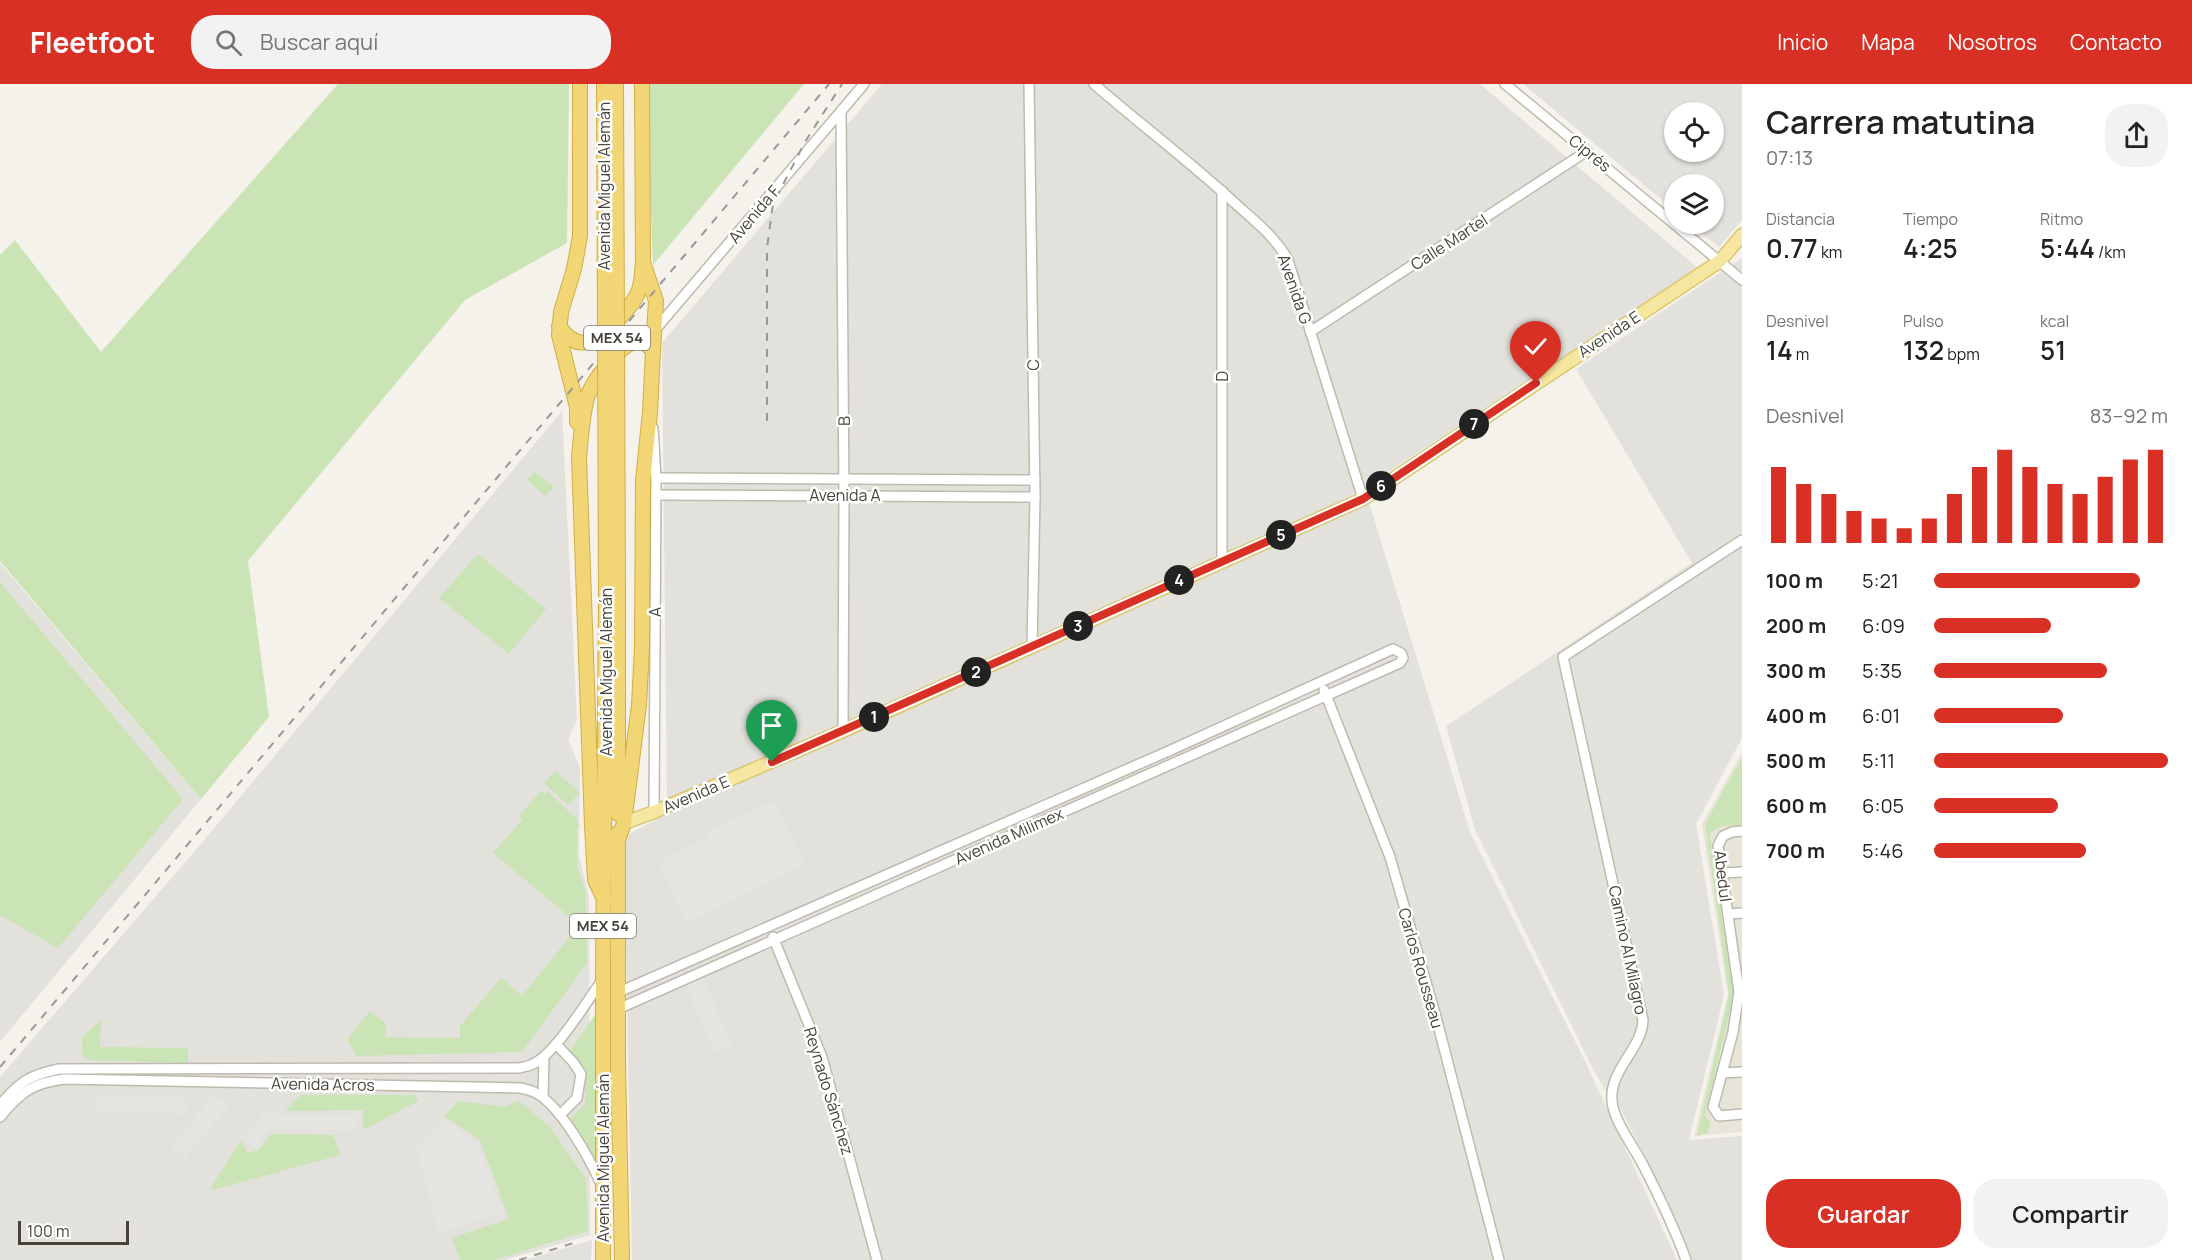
<!DOCTYPE html>
<html lang="es">
<head>
<meta charset="utf-8">
<style>
	body { margin:0; font-family:Manrope,sans-serif; background:#f2f2f2; color:#222; height:100vh; display:flex; flex-direction:column; font-size:22px; white-space:nowrap }
	* { box-sizing:border-box; margin:0 }
	p { font-size:20px; color:#767676 }
	.icon { flex:none; width:33px; height:33px; fill:none; stroke:currentColor; stroke-width:2; stroke-linecap:round; stroke-linejoin:round }
	.map { position:relative; flex:1; overflow:hidden }
	.sheet { display:flex; flex-direction:column; background:#fff; width:450px }
	.sheet>* { flex:none }
	.controls { position:absolute; left:1664px; top:18px; display:grid; gap:12px }
	.controls a { display:grid; place-items:center; width:60px; height:60px; border-radius:50%; background:#fff; box-shadow:0 2px 4px #0004; font-size:30px }
	.scale { position:absolute; left:18px; bottom:15px; width:111px; box-sizing:border-box; padding-left:6px; border:3px solid #474339; border-top:0; font-size:16px; line-height:21px; white-space:nowrap; color:#474339; -webkit-text-stroke:4px #fff; paint-order:stroke }
	.pin { position:absolute; display:grid; place-items:center; width:51px; height:51px; color:#fff; margin:-62px -26px; border-radius:50% 50% 50% 0; rotate:-45deg; box-shadow:0 0 6px #0007 }
	.pin .icon { rotate:45deg }
	.km { position:absolute; width:30px; height:30px; margin:-15px; border-radius:50%; background:#222; color:#fff; font-size:16px; line-height:30px; text-align:center }
	.round { display:grid; place-items:center; flex:none; width:63px; height:63px; border-radius:24px; background:#f2f2f2 }
	.headline { display:flex; align-items:center; justify-content:space-between; height:102px; padding:0 24px }
	h1 { font-size:33px; font-weight:600; line-height:45px }
	.figures { display:grid; grid-template-columns:repeat(3,1fr); gap:9px; height:102px; padding:6px 24px }
	.figures div { display:grid; align-content:center }
	.figures b { font-size:26px; font-weight:600 }
	.figures small { font-size:16px; font-weight:400 }
	.figures p { font-size:16px }
	.chart { height:168px; padding:12px 24px }
	.chart p { display:flex; justify-content:space-between }
	.chart svg { width:100%; height:108px; margin-top:6px; stroke:#d93025; stroke-width:6 }
	.button { display:flex; gap:12px; margin-top:auto; padding:12px 24px }
	.button a { flex:1; height:69px; border-radius:24px; background:#d93025; color:#fff; font-size:24px; font-weight:600; line-height:69px; text-align:center }
	.button a+a { background:#f2f2f2; color:#222 }
	ul { padding:0 24px; list-style:none; font-size:20px }
	li { display:grid; grid-template-columns:96px 72px 1fr; align-items:center; height:45px }
	li i { height:15px; border-radius:8px; background:#d93025 }
	header { display:flex; align-items:center; gap:36px; box-sizing:border-box; height:84px; padding:0 30px; background:#d93025; color:#fff }
	header strong { font-size:28px }
	nav { display:flex; gap:33px; margin-inline-start:auto; font-size:21px }
	.search { width:420px; height:54px; background:#f2f2f2; display:flex; align-items:center; gap:15px; box-sizing:border-box; padding:0 21px; border-radius:24px; color:#767676; font-size:22px }
	main { display:flex; flex:1; min-height:0 }
	.map>svg:first-child { display:block }
</style>
</head>
<body>
<header>
<strong>Fleetfoot</strong>
<div class="search"><svg class="icon" aria-label="search" viewBox="0 0 24 24"><circle cx="10" cy="10" r="6"/><path d="M15 15l6 6"/></svg>Buscar aquí</div>
<nav><a>Inicio</a><a>Mapa</a><a>Nosotros</a><a>Contacto</a></nav>
</header>
<main>
<div class="map">
<svg width="1742" height="1176" viewBox="0 0 1742 1176">
	<rect width="100%" height="100%" fill="#f4f2ea"/>
	<!-- residential -->
	<path fill="#e7e4d8" d="M 1742,668 L 1742,1048 L 1694,1052 L 1728,911 L 1702,740 Z"/>
	<!-- industrial -->
	<g fill="#e3e1db" fill-rule="evenodd">
		<path d="M 882,0 L 1480,0 L 1698,184 L 1347,415 L 667,718 L 662,259 Z"/>
		<path d="M 1523,0 L 1742,0 L 1742,136 L 1719,163 L 1690,140 L 1713,140 L 1713,100 L 1674,100 L 1674,126 ZM 1674,28 L 1713,28 L 1713,68 L 1674,68 Z"/>
		<path d="M 1742,174 L 1742,654 L 1696,740 L 1724,911 L 1689,1056 L 1742,1052 L 1742,1176 L 1690,1176 L 1650,1082 L 1617,1018 L 1604,1004 L 1593,985 L 1475,746 L 1446,642 L 1692,479 L 1576,285 Z"/>
		<path d="M 562,327 L 577,636 L 568,655 L 580,684 L 579,771 L 589,813 L 590,1151 L 505,1176 L 0,1176 L 0,993 L 206,754 Z"/>
		<path d="M 1368,415 L 1470,748 L 1584,975 L 1677,1176 L 632,1176 L 624,753 L 653,737 Z"/>
		<path d="M 0,479 L 201,715 L 0,958 Z"/>
		<path d="M 592,1156 L 591,1176 L 525,1176 Z"/>
	</g>
	<!-- green -->
	<g fill="#cae4b6">
		<path d="M 338,0 L 569,0 L 567,159 L 465,216 L 248,477 L 269,633 L 201,715 L 0,477 L 0,171 L 15,156 L 101,268 Z"/>
		<path d="M 646,0 L 804,0 L 653,181 Z"/>
		<path d="M 535,388 L 554,403 L 545,412 L 527,396 Z"/>
		<path d="M 478,470 L 546,525 L 509,570 L 439,514 Z"/>
		<path d="M 0,498 L 183,715 L 58,864 L 0,831 Z"/>
		<path d="M 1742,673 L 1742,741 C 1730,742 1716,740 1710,751 L 1734,910 L 1705,1032 L 1710,1038 L 1708,1049 L 1697,1052 L 1729,910 L 1705,740 Z"/>
		<path d="M 555,687 L 580,709 L 568,721 L 544,699 Z"/>
		<path d="M 541,707 L 545,710 L 547,707 L 577,735 L 579,741 L 577,744 L 577,781 L 586,811 L 587,879 L 522,968 L 357,972 L 347,956 L 370,927 L 386,940 L 386,953 L 460,954 L 460,942 L 501,894 L 522,912 L 579,841 L 493,769 L 522,736 L 519,732 Z"/>
		<path d="M 597,928 L 598,1083 L 569,1036 L 585,1020 L 585,985 L 570,967 Z"/>
		<path d="M 101,936 L 100,963 L 188,964 L 188,979 L 89,976 L 82,970 L 82,953 Z"/>
		<path d="M 300,1011 L 415,1011 L 418,1017 L 363,1046 L 363,1026 L 285,1027 Z"/>
		<path d="M 518,1016 L 550,1043 L 586,1095 L 588,1147 L 494,1176 L 460,1176 L 452,1154 L 509,1135 L 480,1056 L 444,1032 L 458,1017 L 505,1023 Z"/>
		<path d="M 272,1050 L 333,1051 L 340,1071 L 209,1107 L 241,1056 L 247,1068 L 257,1067 Z"/>
	</g>
	<!-- parking -->
	<g fill="#e5e4e1">
		<path d="M 773,718 L 806,781 L 687,838 L 658,779 L 707,754 L 705,748 Z"/>
		<path d="M 701,891 L 733,962 L 715,969 L 684,898 Z"/>
		<path d="M 213,1011 L 229,1022 L 185,1075 L 171,1063 Z"/>
		<path d="M 96,1012 L 185,1013 L 187,1030 L 94,1028 Z"/>
		<path d="M 267,1025 L 279,1031 L 358,1030 L 356,1047 L 270,1045 L 254,1065 L 243,1054 Z"/>
		<path d="M 445,1036 L 478,1059 L 503,1128 L 439,1149 L 416,1065 Z"/>
	</g>
	<g fill="none" stroke-linecap="round" stroke-linejoin="round">
		<defs>
			<g id="minor">
				<path d="M 1029,0 L 1035,413 L 1032,563"/>
				<path d="M 1094,0 C 1141,41 1192,79 1238,122 C 1256,138 1276,154 1288,176 L 1363,415"/>
				<path d="M 1505,0 L 1742,196"/>
				<path d="M 841,28 L 844,411 L 843,647"/>
				<path d="M 1222,107 L 1222,476"/>
				<path d="M 654,247 L 864,0"/>
				<path d="M 1310,248 L 1587,67"/>
				<path d="M 653,344 L 656,394 L 654,728"/>
				<path d="M 656,394 L 1035,396"/>
				<path d="M 656,411 L 1035,413"/>
				<path d="M 1324,606 L 1390,773 L 1436,933 L 1499,1176"/>
				<path d="M 1742,747 L 1732,748 L 1723,752 L 1718,762 L 1739,908 L 1733,948 L 1713,1023 L 1719,1032 L 1742,1030"/>
				<path d="M 1722,789 L 1742,788"/>
				<path d="M 1728,830 L 1742,829"/>
				<path d="M 773,853 L 822,973 L 877,1176"/>
				<path d="M 618,925 L 1400,579 L 1403,574 L 1401,569 L 1393,565 L 1171,666 L 619,908"/>
				<path d="M 556,960 L 573,978 L 581,990 L 577,1014 L 560,1031"/>
				<path d="M 1722,989 L 1742,988"/>
				<path d="M 543,1013 L 544,973"/>
				<path d="M 0,1021 C 19,998 30,991 59,985 L 519,984 C 524,983 529,982 533,980 C 556,969 587,917 603,895"/>
				<path d="M 0,1033 C 20,1009 32,999 64,995 L 520,1004 C 525,1005 530,1006 534,1008 C 559,1019 590,1075 601,1100"/>
				<path d="M 1686,1176 C 1675,1145 1657,1108 1642,1079 C 1633,1062 1613,1035 1612,1017 C 1609,986 1642,965 1643,936 L 1563,573 L 1742,456"/>
			</g>
			<path id="major" d="M 624,739 L 654,728 L 843,647 L 1363,415 L 1720,177 L 1742,151"/>
			<g id="highway">
				<path d="M 644,181 L 656,217 L 653,267"/>
				<path d="M 559,242 C 578,271 598,257 617,237 C 625,228 635,218 639,206 C 642,197 642,187 643,178 L 642,0"/>
				<path d="M 577,338 L 577,323 L 559,251 L 561,228 L 574,185 L 580,152 L 580,0"/>
				<path d="M 618,730 L 618,509"/>
				<path d="M 618,749 L 618,980 L 622,1176"/>
				<path d="M 604,815 L 595,796 L 592,741 L 579,373 C 581,354 582,333 587,314 C 591,299 622,257 638,257 C 645,258 649,262 653,267 L 650,328 L 643,397 L 642,564 L 639,621 L 624,739 L 618,756"/>
				<path d="M 603,1176 L 603,895 L 606,509"/>
			</g>
		</defs>
		<!-- minor casing -->
		<use href="#minor" stroke="#bebaad" stroke-width="12"/>
		<!-- major casing -->
		<use href="#major" stroke="#dac671" stroke-width="15"/>
		<!-- highway casing -->
		<use href="#highway" stroke="#d1ad46" stroke-width="16"/>
		<!-- minor -->
		<use href="#minor" stroke="#fff" stroke-width="9"/>
		<!-- major -->
		<use href="#major" stroke="#f6e7a0" stroke-width="12"/>
		<!-- highway -->
		<use href="#highway" stroke="#f2d676" stroke-width="14"/>
		<!-- rail -->
		<g stroke="#989898" stroke-width="2" stroke-dasharray="8 8" stroke-linecap="butt">
			<path d="M 767,337 L 767,164 L 773,120 L 805,58 L 842,0"/>
			<path d="M 0,983 L 829,0"/>
			<path d="M 519,1176 L 580,1157"/>
		</g>
		<defs>
			<g id="highway-bridge">
				<path d="M 604,0 L 606,509"/>
				<path d="M 616,0 L 618,509"/>
			</g>
		</defs>
		<!-- highway-bridge casing -->
		<use href="#highway-bridge" stroke="#d1ad46" stroke-width="16" stroke-linecap="butt"/>
		<!-- highway-bridge -->
		<use href="#highway-bridge" stroke="#f2d676" stroke-width="14"/>
	</g>
	<g fill="none" stroke-linecap="round" stroke-linejoin="round">
		<defs>
			<path id="route" d="M 772,678 L 1363,415 L 1536,299"/>
		</defs>
		<!-- route casing -->
		<use href="#route" stroke="#fff" stroke-width="12"/>
		<!-- route -->
		<use href="#route" stroke="#d93025" stroke-width="8"/>
	</g>
	<g text-anchor="middle" stroke-width="5" stroke-linejoin="round" paint-order="stroke">
		<!-- shield labels -->
		<g fill="#fff" stroke="#7e7b74" stroke-width="1.5">
			<rect x="584" y="242" width="66" height="24" rx="4.5"/>
			<rect x="570" y="830" width="66" height="24" rx="4.5"/>
		</g>
		<g font-size="15" font-weight="bold" fill="#474339">
			<text x="617" y="259">MEX 54</text>
			<text x="603" y="847">MEX 54</text>
		</g>
		<!-- street labels -->
		<g font-size="16" fill="#474339" stroke="#fff">
			<text transform="translate(1590 69) rotate(39)" y="6">Ciprés</text>
			<text transform="translate(604 102) rotate(-90)" y="6">Avenida Miguel Alemán</text>
			<text transform="translate(754 130) rotate(-50)" y="6">Avenida F</text>
			<text transform="translate(1449 158) rotate(-33)" y="6">Calle Martel</text>
			<text transform="translate(1295 205) rotate(71)" y="6">Avenida G</text>
			<text transform="translate(1609 250) rotate(-33)" y="6">Avenida E</text>
			<text transform="translate(1033 281) rotate(-91)" y="6">C</text>
			<text transform="translate(1222 292) rotate(-90)" y="6">D</text>
			<text transform="translate(844 337) rotate(-91)" y="6">B</text>
			<text x="845" y="417">Avenida A</text>
			<text transform="translate(655 528) rotate(-90)" y="6">A</text>
			<text transform="translate(606 588) rotate(-90)" y="6">Avenida Miguel Alemán</text>
			<text transform="translate(696 710) rotate(-23)" y="6">Avenida E</text>
			<text transform="translate(1009 752) rotate(-24)" y="6">Avenida Milimex</text>
			<text transform="translate(1723 792) rotate(83)" y="6">Abedul</text>
			<text transform="translate(1628 866) rotate(78)" y="6">Camino Al Milagro</text>
			<text transform="translate(1421 884) rotate(74)" y="6">Carlos Rousseau</text>
			<text transform="translate(323 1000) rotate(1)" y="6">Avenida Acros</text>
			<text transform="translate(829 1007) rotate(73)" y="6">Reynado Sánchez</text>
			<text transform="translate(603 1074) rotate(-90)" y="6">Avenida Miguel Alemán</text>
		</g>
	</g>
</svg>
<div class="controls">
<a><svg class="icon" aria-label="locate" viewBox="0 0 24 24"><circle cx="12" cy="12" r="6"/><path d="M12 2v4M12 18v4M2 12h4M18 12h4"/></svg></a>
<a><svg class="icon" aria-label="layers" viewBox="0 0 24 24"><path d="M12 4l9 5-9 5-9-5zM3 14l9 5 9-5"/></svg></a>
</div>
<div class="scale">100 m</div>
<div class="pin" style="left:772px;top:678px;background:#1e9e55"><svg class="icon" aria-label="arrive" viewBox="0 0 24 24"><path d="M6 21V4h12l-3 4 3 4H6"/></svg></div>
<div class="pin" style="left:1536px;top:299px;background:#d93025"><svg class="icon" aria-label="check" viewBox="0 0 24 24"><path d="M5 12l5 5 9-10"/></svg></div>
<b class="km" style="left:874px;top:633px">1</b>
<b class="km" style="left:976px;top:588px">2</b>
<b class="km" style="left:1078px;top:542px">3</b>
<b class="km" style="left:1179px;top:496px">4</b>
<b class="km" style="left:1281px;top:451px">5</b>
<b class="km" style="left:1381px;top:402px">6</b>
<b class="km" style="left:1474px;top:340px">7</b>
</div>
<section class="sheet">
<div class="headline"><div><h1>Carrera matutina</h1><p>07:13</p></div><a class="round"><svg class="icon" aria-label="share" viewBox="0 0 24 24"><path d="M12 15V3M7 8l5-5 5 5M5 13v7h14v-7"/></svg></a></div>
<div class="figures">
<div><p>Distancia</p><b>0.77<small> km</small></b></div>
<div><p>Tiempo</p><b>4:25</b></div>
<div><p>Ritmo</p><b>5:44<small> /km</small></b></div>
</div>
<div class="figures">
<div><p>Desnivel</p><b>14<small> m</small></b></div>
<div><p>Pulso</p><b>132<small> bpm</small></b></div>
<div><p>kcal</p><b>51</b></div>
</div>
<div class="chart"><p><span>Desnivel</span>83–92 m</p>
<svg viewBox="0 0 160 44" preserveAspectRatio="none"><path d="M5 44V13M15 44V20M25 44V24M35 44V31M45 44V34M55 44V38M65 44V34M75 44V24M85 44V13M95 44V6M105 44V13M115 44V20M125 44V24M135 44V17M145 44V10M155 44V6"/></svg>
</div>
<ul>
<li><b>100 m</b>5:21<i style="width:88%"></i></li>
<li><b>200 m</b>6:09<i style="width:50%"></i></li>
<li><b>300 m</b>5:35<i style="width:74%"></i></li>
<li><b>400 m</b>6:01<i style="width:55%"></i></li>
<li><b>500 m</b>5:11<i style="width:100%"></i></li>
<li><b>600 m</b>6:05<i style="width:53%"></i></li>
<li><b>700 m</b>5:46<i style="width:65%"></i></li>
</ul>
<div class="button"><a>Guardar</a><a>Compartir</a></div>
</section>
</main>
</body>
</html>
